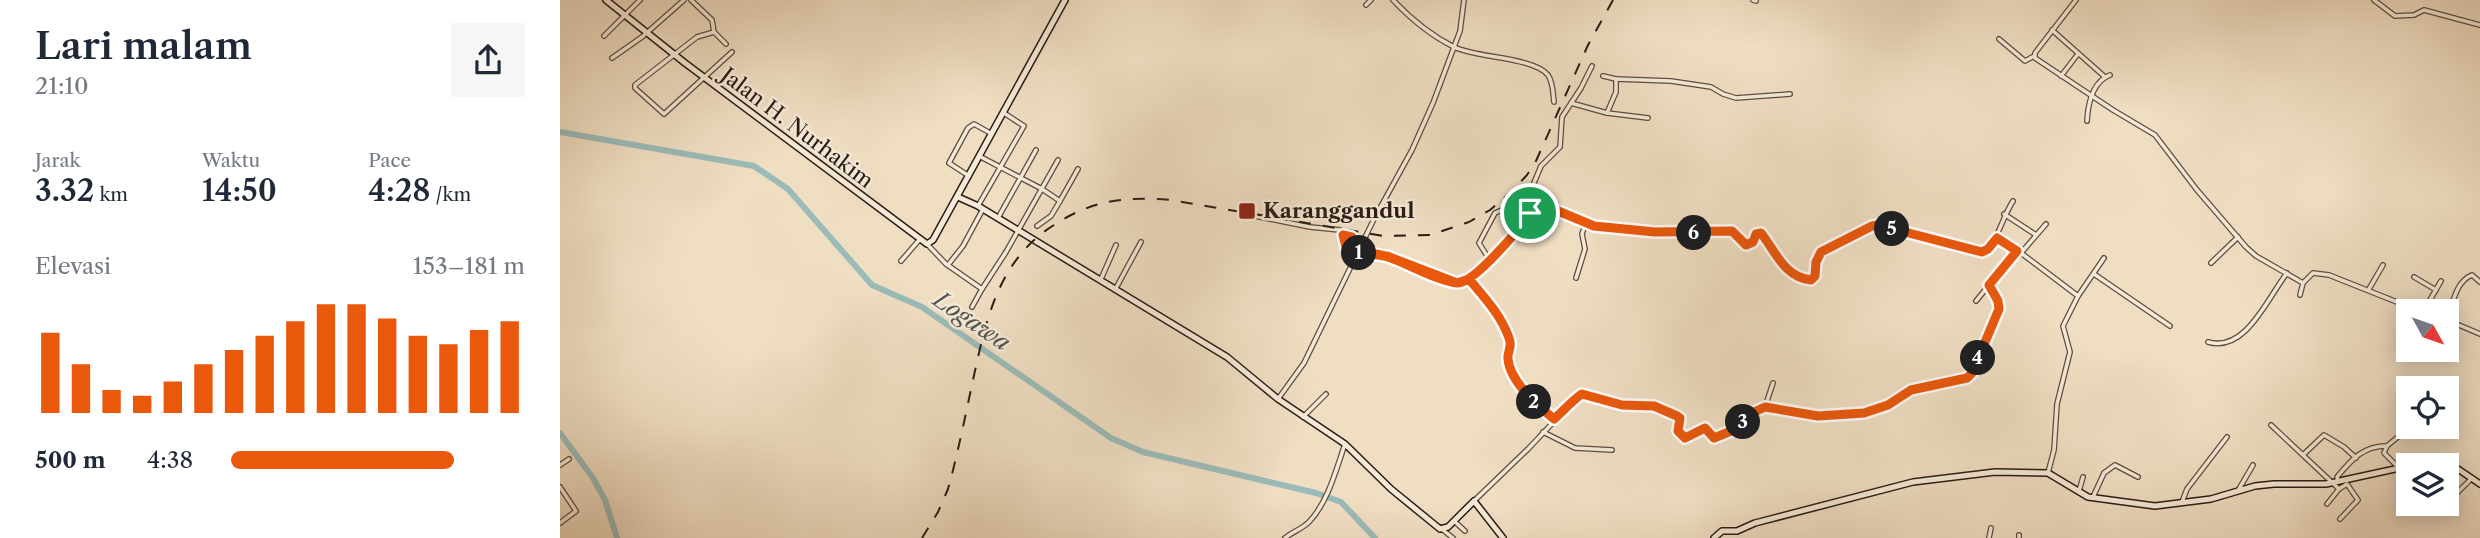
<!DOCTYPE html>
<html lang="id">
<head>
<meta charset="utf-8">
<style>
	body { margin:0; font-family:"Libre Caslon Text",serif; background:#f6f6f7; color:#1f2937; height:100vh; display:flex; flex-direction:column; font-size:26px; white-space:nowrap }
	* { box-sizing:border-box; margin:0 }
	p { font-size:23px; color:#747a83 }
	.icon { flex:none; width:38px; height:38px; fill:none; stroke:currentColor; stroke-width:2; stroke-linecap:round; stroke-linejoin:round }
	.map { position:relative; flex:1; overflow:hidden }
	.details { display:flex; flex-direction:column; background:#fff; width:560px }
	.details>* { flex:none }
	.needle { width:46px; rotate:130deg }
	.controls { position:absolute; left:1836px; top:299px; display:grid; gap:14px }
	.controls a { display:grid; place-items:center; width:63px; height:63px; border-radius:0px; background:#fff; box-shadow:0 4px 18px #0003; font-size:35px }
	.pin { position:absolute; display:grid; place-items:center; width:60px; height:60px; color:#fff; margin:-30px; border:4px solid #fff; border-radius:50%; box-shadow:0 2px 7px #0007 }
	.km { position:absolute; width:35px; height:35px; margin:-18px; border-radius:50%; background:#222; color:#fff; font-size:19px; line-height:35px; text-align:center }
	.round { display:grid; place-items:center; flex:none; width:74px; height:74px; border-radius:0px; background:#f6f6f7 }
	.head { display:flex; align-items:center; justify-content:space-between; height:119px; padding:0 35px }
	h1 { font-size:38px; font-weight:600; line-height:52px }
	.stats { display:grid; grid-template-columns:repeat(3,1fr); gap:10px; height:119px; padding:7px 35px }
	.stats div { display:grid; align-content:center }
	.stats b { font-size:30px; font-weight:600 }
	.stats small { font-size:19px; font-weight:400 }
	.stats p { font-size:19px }
	.chart { height:196px; padding:14px 35px }
	.chart p { display:flex; justify-content:space-between }
	.chart svg { width:100%; height:126px; margin-top:7px; stroke:#ea580c; stroke-width:6 }
	ul { padding:0 35px; list-style:none; font-size:23px }
	li { display:grid; grid-template-columns:112px 84px 1fr; align-items:center; height:52px }
	li i { height:18px; border-radius:9px; background:#ea580c }
	main { display:flex; flex:1; min-height:0 }
	.map>svg:first-child { display:block }
</style>
</head>
<body>
<main>
<section class="details">
<div class="head"><div><h1>Lari malam</h1><p>21:10</p></div><a class="round"><svg class="icon" aria-label="share" viewBox="0 0 24 24"><path d="M12 15V3M7 8l5-5 5 5M5 13v7h14v-7"/></svg></a></div>
<div class="stats">
<div><p>Jarak</p><b>3.32<small> km</small></b></div>
<div><p>Waktu</p><b>14:50</b></div>
<div><p>Pace</p><b>4:28<small> /km</small></b></div>
</div>
<div class="chart"><p><span>Elevasi</span>153–181 m</p>
<svg viewBox="0 0 160 44" preserveAspectRatio="none"><path d="M5 44V16M15 44V27M25 44V36M35 44V38M45 44V33M55 44V27M65 44V22M75 44V17M85 44V12M95 44V6M105 44V6M115 44V11M125 44V17M135 44V20M145 44V15M155 44V12"/></svg>
</div>
<ul>
<li><b>500 m</b>4:38<i style="width:76%"></i></li>
</ul>
</section>
<div class="map">
<svg width="1920" height="538" viewBox="0 0 1920 538">
	<rect width="100%" height="100%" fill="#f0dec3"/>
	<filter id="stains"><feTurbulence type="fractalNoise" baseFrequency=".00286" numOctaves="4"/><feColorMatrix values="0 0 0 0 .2 0 0 0 0 .09 0 0 0 0 .02 0 0 0 .5 -.17"/></filter>
	<radialGradient id="worn" r=".72"><stop offset=".6" stop-color="#630" stop-opacity="0"/><stop offset="1" stop-color="#630" stop-opacity=".3"/></radialGradient>
	<g fill="none" stroke-linecap="round" stroke-linejoin="round">
		<!-- river -->
		<g stroke="#9bbbb8" stroke-width="6">
			<path d="M 0,132 L 194,166 L 228,189 L 312,285 L 362,307 L 551,438 L 583,452 L 756,493 L 781,502 L 815,538"/>
			<path d="M 0,433 L 33,478 L 45,500 L 57,538"/>
		</g>
		<defs>
			<g id="street">
				<path d="M 131,0 L 152,20 L 154,32"/>
				<path d="M 833,0 C 849,17 872,36 894,47 C 916,58 973,57 988,75 C 993,82 993,93 994,102"/>
				<path d="M 1193,0 L 1196,1"/>
				<path d="M 1516,0 L 1475,53 L 1475,58 L 1553,110 L 1595,135 L 1637,190 L 1686,247 L 1696,256 L 1743,283 L 1753,273 L 1769,275 L 1862,312"/>
				<path d="M 1814,0 L 1835,16 L 1854,15 L 1864,10 L 1920,25"/>
				<path d="M 806,5 L 811,0"/>
				<path d="M 1492,30 L 1545,77"/>
				<path d="M 44,36 L 80,0"/>
				<path d="M 1439,39 L 1465,61 L 1474,56"/>
				<path d="M 166,44 L 154,32 L 137,37 L 75,85 L 75,88 L 104,114 L 172,52"/>
				<path d="M 52,58 L 82,37 L 124,0"/>
				<path d="M 1032,66 L 1021,88 L 1002,117 L 1000,147 L 981,166 L 971,190 L 958,203 L 970,213 L 991,208 L 1034,226 L 1095,232 L 1172,231 L 1186,245 L 1193,242 L 1198,233 C 1222,247 1216,276 1251,280 L 1255,276 L 1257,262 L 1261,252 L 1312,226 L 1318,225 L 1424,252 C 1438,241 1442,218 1453,201"/>
				<path d="M 1043,76 L 1056,79"/>
				<path d="M 1501,76 L 1518,54"/>
				<path d="M 1011,103 L 1047,113 L 1088,118"/>
				<path d="M 1047,113 L 1056,92 L 1056,79 L 1111,81 L 1151,87 L 1163,94 L 1176,98 L 1230,94"/>
				<path d="M 1527,121 C 1528,103 1532,82 1550,75"/>
				<path d="M 419,156 L 482,189 L 500,201 L 518,169"/>
				<path d="M 409,176 L 389,163 L 408,128 L 414,124 L 432,134"/>
				<path d="M 418,206 L 464,126 L 444,113"/>
				<path d="M 680,213 L 750,227 L 780,230 L 786,247 L 799,254"/>
				<path d="M 1444,214 L 1476,235"/>
				<path d="M 438,218 L 476,150"/>
				<path d="M 477,226 L 491,216 L 500,201"/>
				<path d="M 783,235 L 792,238 L 796,246 L 801,249"/>
				<path d="M 1437,238 L 1461,253 L 1518,296"/>
				<path d="M 367,244 L 386,264 L 422,289 L 446,252 L 498,160"/>
				<path d="M 800,252 C 809,253 818,254 827,256 C 845,262 883,284 900,282 C 916,281 960,228 969,213"/>
				<path d="M 1461,253 L 1486,224"/>
				<path d="M 929,259 L 919,243 L 935,213 L 958,203"/>
				<path d="M 341,261 L 360,239"/>
				<path d="M 1651,263 L 1678,237"/>
				<path d="M 388,265 L 403,246 L 423,209"/>
				<path d="M 1534,274 L 1610,326"/>
				<path d="M 1854,277 L 1876,290"/>
				<path d="M 1016,278 L 1025,249 L 1022,234 L 1026,222"/>
				<path d="M 541,279 L 556,245"/>
				<path d="M 909,279 C 924,297 941,315 949,338 C 953,347 947,351 948,359 C 949,380 979,407 994,419"/>
				<path d="M 556,288 L 581,242"/>
				<path d="M 1809,289 L 1823,265"/>
				<path d="M 1740,295 L 1743,283"/>
				<path d="M 1416,301 L 1457,251"/>
				<path d="M 412,307 L 422,289"/>
				<path d="M 1863,312 L 1881,281"/>
				<path d="M 1887,320 C 1893,304 1895,282 1912,275 L 1920,282"/>
				<path d="M 1887,320 L 1920,334"/>
				<path d="M 1648,342 C 1686,353 1708,297 1727,273"/>
				<path d="M 718,399 L 744,363 L 814,219 L 852,150 L 873,103 L 900,31 L 904,0"/>
				<path d="M 1205,407 L 1213,383"/>
				<path d="M 743,417 L 766,394"/>
				<path d="M 1711,425 L 1779,489 L 1787,484 L 1798,500 L 1780,519"/>
				<path d="M 983,432 L 1015,448 L 1052,450"/>
				<path d="M 1827,446 L 1850,427"/>
				<path d="M 1744,454 L 1764,435 L 1784,447 L 1796,458"/>
				<path d="M 0,465 L 9,459"/>
				<path d="M 1488,473 L 1494,450 L 1497,404 L 1510,352 L 1503,326 L 1518,296 L 1544,258"/>
				<path d="M 1886,476 L 1895,467"/>
				<path d="M 1778,481 L 1777,477 C 1792,459 1803,446 1827,446 L 1824,453 L 1838,467"/>
				<path d="M 0,487 L 16,511 L 0,523"/>
				<path d="M 1679,489 L 1693,465"/>
				<path d="M 1519,491 L 1523,477"/>
				<path d="M 1533,497 L 1544,473 L 1555,465 L 1578,477"/>
				<path d="M 1890,500 L 1912,478"/>
				<path d="M 914,501 L 968,449 L 1020,394 L 1062,405 L 1094,406 L 1120,417 L 1118,431 L 1124,437 L 1145,427 L 1154,438 L 1176,429 L 1190,414 L 1205,407 L 1258,416 L 1305,413 L 1322,408 L 1351,390 L 1407,378 L 1412,373 L 1439,309 L 1438,301 L 1429,285"/>
				<path d="M 1622,502 L 1627,489 L 1667,437"/>
				<path d="M 1767,504 L 1779,489"/>
				<path d="M 1875,508 L 1876,504"/>
				<path d="M 894,521 L 905,531"/>
				<path d="M 883,530 L 893,538"/>
				<path d="M 725,538 C 732,532 742,529 749,522 C 768,502 776,470 785,444"/>
				<path d="M 1429,538 L 1431,528"/>
				<path d="M 1459,538 L 1459,535"/>
			</g>
			<g id="secondary">
				<path d="M 46,0 L 125,63 L 367,244 L 373,240 L 505,0"/>
				<path d="M 398,197 L 418,206 L 667,357 L 718,399 L 785,444 L 831,489 L 880,529 L 888,527 L 914,501 L 943,538"/>
				<path d="M 1154,538 L 1162,531 L 1177,531 L 1195,523 L 1353,482 L 1435,472 L 1488,473 L 1528,497 L 1595,506 L 1651,499 L 1695,486 L 1714,484 L 1766,484 L 1867,462 L 1895,467 L 1920,484"/>
			</g>
		</defs>
		<!-- street casing -->
		<use href="#street" stroke="#5c4c40" stroke-width="6"/>
		<!-- secondary casing -->
		<use href="#secondary" stroke="#2b1b15" stroke-width="8"/>
		<!-- street -->
		<use href="#street" stroke="#f5ead8" stroke-width="3.5"/>
		<!-- secondary -->
		<use href="#secondary" stroke="#f5ead8" stroke-width="5"/>
		<!-- rail -->
		<path stroke="#2b1b15" stroke-width="2" stroke-dasharray="12 12" stroke-linecap="butt" d="M 362,538 L 378,512 L 388,489 C 398,453 405,417 413,380 C 426,320 438,260 494,225 C 532,200 566,196 611,200 L 824,236 L 870,235 L 909,222 L 930,210 L 950,193 L 967,175 L 976,161 L 1028,45 L 1053,0"/>
	</g>
	<g fill="none" stroke-linecap="round" stroke-linejoin="round">
		<defs>
			<path id="route" d="M 970,213 C 961,227 914,284 897,283 C 878,281 850,265 831,258 C 821,254 810,253 800,252 L 801,249 L 796,246 L 792,237 L 783,235 L 786,247 L 796,253 L 800,252 L 824,256 L 827,256 L 897,283 L 909,279 C 924,297 941,315 949,338 C 953,347 947,351 948,359 C 950,382 978,406 994,419 C 1001,413 1016,397 1022,394 L 1062,405 L 1094,406 L 1117,416 L 1120,418 L 1118,431 L 1125,438 L 1145,428 L 1154,438 L 1176,429 L 1190,414 L 1205,407 L 1258,416 L 1304,413 L 1328,405 L 1351,390 L 1407,378 L 1412,373 L 1439,309 L 1438,301 L 1429,285 L 1457,251 L 1437,238 L 1428,249 L 1422,252 L 1318,225 L 1312,226 L 1261,252 L 1256,262 L 1255,276 L 1251,280 C 1224,277 1216,252 1201,233 L 1196,234 L 1193,242 L 1186,245 L 1172,231 L 1095,232 L 1034,226 L 991,208 L 970,213"/>
		</defs>
		<!-- route casing -->
		<use href="#route" stroke="#fff" stroke-width="14"/>
		<!-- route -->
		<use href="#route" stroke="#ea580c" stroke-width="9"/>
	</g>
	<!-- markers -->
	<rect fill="#8f2418" stroke="#f5ead8" stroke-width="2.5" x="678" y="202" width="18" height="18" rx="3.5"/>
	<g text-anchor="middle" stroke-width="5" stroke-linejoin="round" paint-order="stroke">
		<!-- street labels -->
		<g font-size="21" fill="#2b1b15" stroke="#f5ead8">
			<text transform="translate(237 128) rotate(37)" y="7">Jalan H. Nurhakim</text>
		</g>
		<!-- poi labels -->
		<g font-size="21" font-weight="bold" fill="#2b1b15" stroke="#f5ead8" text-anchor="start">
			<text x="703" y="218">Karanggandul</text>
		</g>
		<!-- water labels -->
		<g font-size="23" font-style="italic" fill="#52534e" stroke="#f5ead8">
			<text transform="translate(412 321) rotate(34)" y="8">Logawa</text>
		</g>
	</g>
	<rect width="100%" height="100%" filter="url(#stains)"/>
	<rect width="100%" height="100%" fill="url(#worn)"/>
</svg>
<div class="controls">
<a><svg class="needle" viewBox="-14 -14 28 28"><path d="M0-13l5 13h-10z" fill="#e53935"/><path d="M0 13l5-13h-10z" fill="#747a83"/></svg></a>
<a><svg class="icon" aria-label="locate" viewBox="0 0 24 24"><circle cx="12" cy="12" r="6"/><path d="M12 2v4M12 18v4M2 12h4M18 12h4"/></svg></a>
<a><svg class="icon" aria-label="layers" viewBox="0 0 24 24"><path d="M12 4l9 5-9 5-9-5zM3 14l9 5 9-5"/></svg></a>
</div>
<div class="pin" style="left:970px;top:213px;background:#1e9e55"><svg class="icon" aria-label="arrive" viewBox="0 0 24 24"><path d="M6 21V4h12l-3 4 3 4H6"/></svg></div>
<b class="km" style="left:799px;top:253px">1</b>
<b class="km" style="left:974px;top:402px">2</b>
<b class="km" style="left:1183px;top:422px">3</b>
<b class="km" style="left:1418px;top:358px">4</b>
<b class="km" style="left:1332px;top:229px">5</b>
<b class="km" style="left:1134px;top:233px">6</b>
</div>
</main>
</body>
</html>
